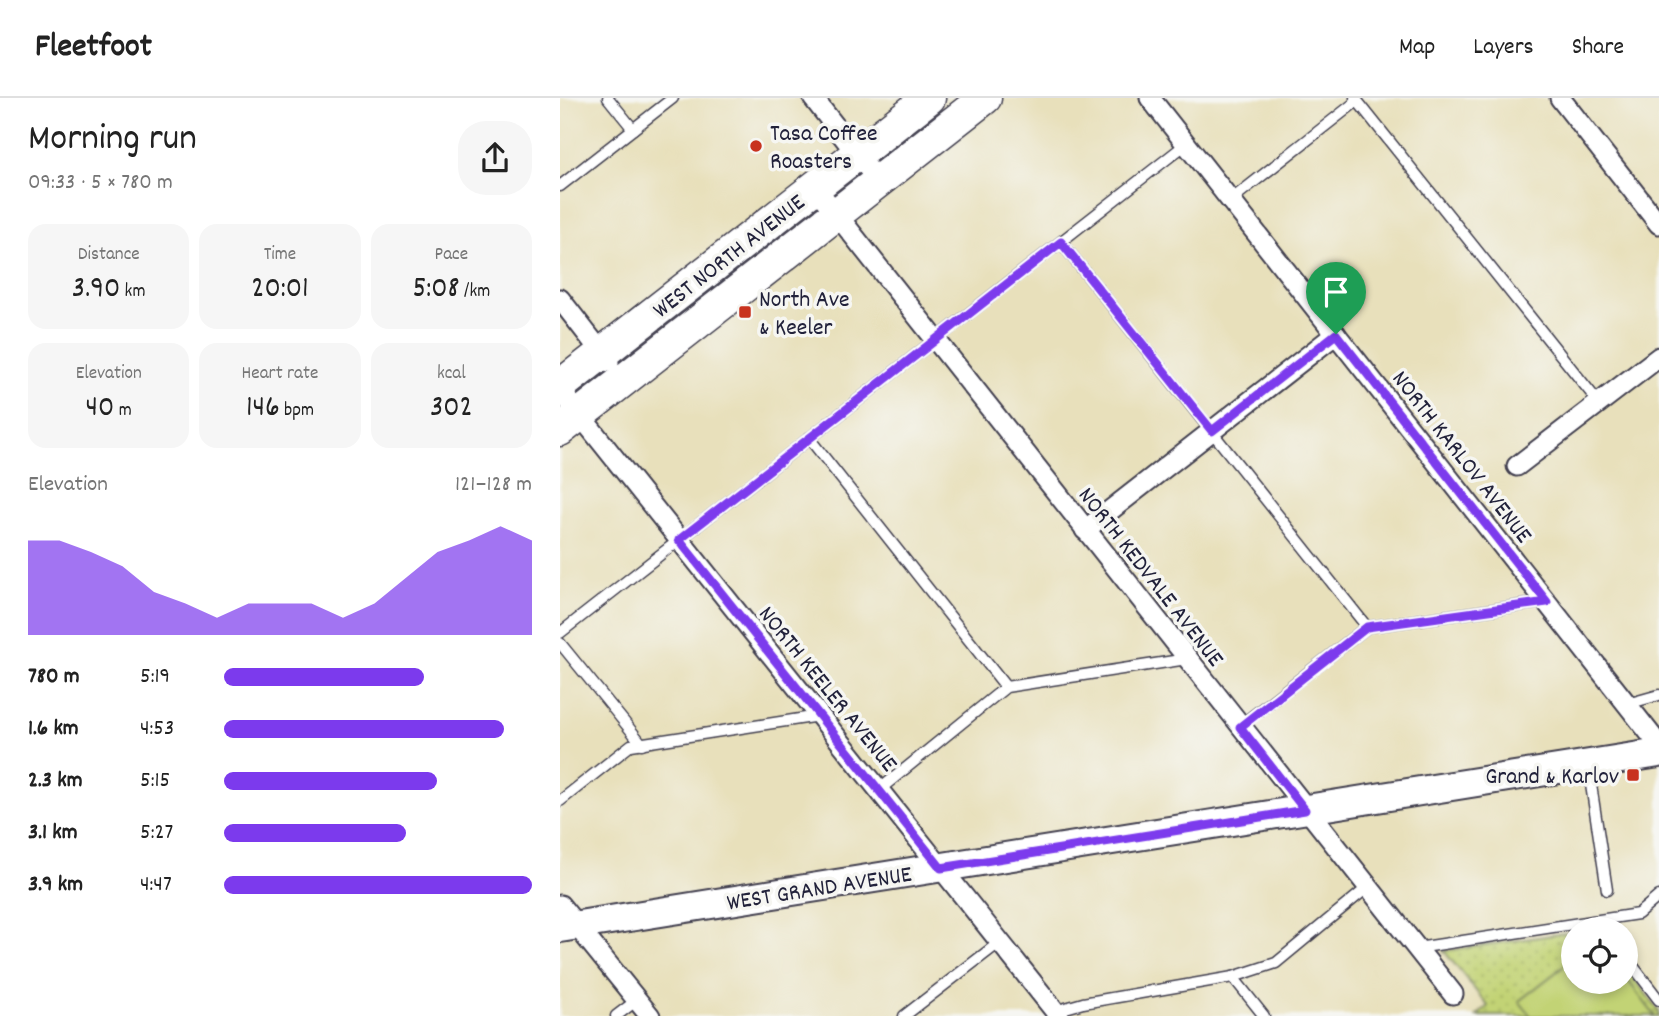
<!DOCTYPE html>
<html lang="en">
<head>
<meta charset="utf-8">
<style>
	body { margin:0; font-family:Dekko,sans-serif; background:#f6f6f6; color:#222; height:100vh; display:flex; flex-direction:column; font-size:26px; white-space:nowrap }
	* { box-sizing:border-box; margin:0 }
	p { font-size:23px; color:#767676 }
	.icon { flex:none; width:38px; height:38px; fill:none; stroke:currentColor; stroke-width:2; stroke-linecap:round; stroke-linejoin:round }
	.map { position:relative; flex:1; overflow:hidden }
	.sheet { display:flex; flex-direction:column; background:#fff; width:560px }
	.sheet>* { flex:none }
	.fabs { position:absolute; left:1001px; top:819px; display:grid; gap:14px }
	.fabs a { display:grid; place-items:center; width:77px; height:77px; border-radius:50%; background:#fff; box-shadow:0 4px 10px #0003; font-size:35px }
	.pin { position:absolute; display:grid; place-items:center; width:60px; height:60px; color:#fff; margin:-72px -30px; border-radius:50% 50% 50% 0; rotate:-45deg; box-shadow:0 0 7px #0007 }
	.pin .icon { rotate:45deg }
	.round { display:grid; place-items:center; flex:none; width:74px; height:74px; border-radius:28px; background:#f6f6f6 }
	.headline { display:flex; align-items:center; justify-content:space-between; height:119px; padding:0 28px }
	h1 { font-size:38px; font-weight:600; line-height:52px }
	.figures { display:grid; grid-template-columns:repeat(3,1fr); gap:10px; height:119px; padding:7px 28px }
	.figures div { display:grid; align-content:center; border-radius:18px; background:#f6f6f6; text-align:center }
	.figures b { font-size:30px; font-weight:600 }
	.figures small { font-size:19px; font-weight:400 }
	.figures p { font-size:19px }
	.chart { height:196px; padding:14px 28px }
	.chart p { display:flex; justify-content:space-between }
	.chart svg { width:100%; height:126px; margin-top:7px; fill:#7c3aed; opacity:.7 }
	ul { padding:0 28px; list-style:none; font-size:23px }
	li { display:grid; grid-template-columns:112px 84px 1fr; align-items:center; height:52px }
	li i { height:18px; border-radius:9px; background:#7c3aed }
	header { display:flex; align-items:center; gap:42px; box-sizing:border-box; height:98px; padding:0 35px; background:#fff; border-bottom:2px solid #e0e0e0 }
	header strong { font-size:33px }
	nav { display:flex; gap:38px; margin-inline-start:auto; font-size:24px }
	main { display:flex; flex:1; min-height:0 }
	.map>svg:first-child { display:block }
</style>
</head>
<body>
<header>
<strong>Fleetfoot</strong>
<nav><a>Map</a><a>Layers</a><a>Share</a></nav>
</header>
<main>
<section class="sheet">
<div class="headline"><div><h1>Morning run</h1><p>09:33 · 5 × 780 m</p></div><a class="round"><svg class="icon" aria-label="share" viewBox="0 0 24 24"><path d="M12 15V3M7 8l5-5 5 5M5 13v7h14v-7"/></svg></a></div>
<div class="figures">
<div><p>Distance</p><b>3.90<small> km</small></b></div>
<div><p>Time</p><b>20:01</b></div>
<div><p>Pace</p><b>5:08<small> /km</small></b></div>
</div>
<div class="figures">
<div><p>Elevation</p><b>40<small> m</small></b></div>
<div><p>Heart rate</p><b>146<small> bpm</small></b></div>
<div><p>kcal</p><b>302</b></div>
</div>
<div class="chart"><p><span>Elevation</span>121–128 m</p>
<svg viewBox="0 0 160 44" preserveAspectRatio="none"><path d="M0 44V11L10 11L20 15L30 20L40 29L50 33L60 38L70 33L80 33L90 33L100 38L110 33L120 24L130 15L140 11L150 6L160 11V44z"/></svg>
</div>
<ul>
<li><b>780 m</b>5:19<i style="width:65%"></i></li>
<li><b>1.6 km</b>4:53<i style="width:91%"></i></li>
<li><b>2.3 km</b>5:15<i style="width:69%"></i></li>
<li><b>3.1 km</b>5:27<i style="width:59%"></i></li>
<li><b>3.9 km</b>4:47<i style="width:100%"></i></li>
</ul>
</section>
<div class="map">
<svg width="1099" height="918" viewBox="0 0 1099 918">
	<defs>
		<pattern id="park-dots" width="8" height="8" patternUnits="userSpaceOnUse" patternTransform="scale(1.75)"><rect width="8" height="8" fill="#c2d375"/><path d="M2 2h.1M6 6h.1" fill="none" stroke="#a6b566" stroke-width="1.8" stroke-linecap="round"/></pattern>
	</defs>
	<rect width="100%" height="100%" fill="#f6f6f2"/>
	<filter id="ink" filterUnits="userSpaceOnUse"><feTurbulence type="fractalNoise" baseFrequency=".0143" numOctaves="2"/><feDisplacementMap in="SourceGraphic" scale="14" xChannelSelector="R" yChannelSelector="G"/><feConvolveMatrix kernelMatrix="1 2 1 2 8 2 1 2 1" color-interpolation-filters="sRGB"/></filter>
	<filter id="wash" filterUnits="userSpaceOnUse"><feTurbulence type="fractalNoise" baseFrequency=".00686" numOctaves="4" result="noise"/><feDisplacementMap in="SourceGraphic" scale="28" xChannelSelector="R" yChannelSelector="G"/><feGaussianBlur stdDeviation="1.57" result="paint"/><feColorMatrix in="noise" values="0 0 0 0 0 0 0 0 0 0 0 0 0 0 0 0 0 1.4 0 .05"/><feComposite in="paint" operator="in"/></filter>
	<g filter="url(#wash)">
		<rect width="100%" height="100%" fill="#e8e0bb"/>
		<!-- park -->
		<path fill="url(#park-dots)" stroke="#727a58" stroke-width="2" d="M 1013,834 L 1013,884 L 1066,884 L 1066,870 L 1099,913 L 1099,918 L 917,918 L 928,908 L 884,853 Z"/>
		<!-- garden -->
		<path fill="#c2d375" stroke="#727a58" stroke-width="2" d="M 1013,861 L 1013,884 L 1066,884 L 1066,880 L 1095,918 L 971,918 L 959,903 Z"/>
	</g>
	<g filter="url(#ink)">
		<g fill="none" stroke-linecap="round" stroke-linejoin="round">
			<defs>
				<g id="lane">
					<path d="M 48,0 L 73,31"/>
					<path d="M 795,0 L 1039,305"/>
					<path d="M 0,88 L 113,0"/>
					<path d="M 671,102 L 797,3"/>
					<path d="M 501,144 L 807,529"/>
					<path d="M 249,340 L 446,589"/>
					<path d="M 0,535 L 626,46"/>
					<path d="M 0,545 L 82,646"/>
					<path d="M 1067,606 L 1099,597"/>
					<path d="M 680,628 L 807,529 L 986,504"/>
					<path d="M 1028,667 L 1047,792"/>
					<path d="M 319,692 L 446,589 L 627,561"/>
					<path d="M 0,703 L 71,647 L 259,618"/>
					<path d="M 857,850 L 1078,816 L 1099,798"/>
					<path d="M 1066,859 L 1099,902"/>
					<path d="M 673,879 L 704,918"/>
					<path d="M 495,913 L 523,905 L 673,879 L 716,865 L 808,789"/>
					<path d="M 56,918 L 77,902"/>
					<path d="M 344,918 L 440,844"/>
				</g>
				<g id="street">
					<path d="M 253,0 L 318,83"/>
					<path d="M 590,0 L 1099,647"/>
					<path d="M 1000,0 L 1099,126"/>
					<path d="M 255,89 L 893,896"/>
					<path d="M 0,201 L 49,264"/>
					<path d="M 0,292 L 499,918"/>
					<path d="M 957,368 L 1099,259"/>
					<path d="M 525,432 L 776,236"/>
					<path d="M 0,807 L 90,918"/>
				</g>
				<path id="secondary" d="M 0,830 L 1099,655"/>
				<g id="primary">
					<path d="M 0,288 L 369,0"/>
					<path d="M 0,332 L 425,0"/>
				</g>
			</defs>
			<!-- lane casing -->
			<use href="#lane" stroke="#403e4e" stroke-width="13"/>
			<!-- street casing -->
			<use href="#street" stroke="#403e4e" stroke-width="23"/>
			<!-- secondary casing -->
			<use href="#secondary" stroke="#403e4e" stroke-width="32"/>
			<!-- primary casing -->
			<use href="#primary" stroke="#403e4e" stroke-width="35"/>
			<!-- lane -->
			<use href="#lane" stroke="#fff" stroke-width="10"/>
			<!-- street -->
			<use href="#street" stroke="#fff" stroke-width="19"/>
			<!-- secondary -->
			<use href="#secondary" stroke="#fff" stroke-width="28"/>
			<!-- primary -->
			<use href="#primary" stroke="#fff" stroke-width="32"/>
		</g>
	</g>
	<g fill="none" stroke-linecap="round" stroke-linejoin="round" filter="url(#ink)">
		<defs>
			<path id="route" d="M 501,144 L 652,333 L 776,236 L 987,504 L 807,529 L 680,629 L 745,712 L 381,770 L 119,442 Z"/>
		</defs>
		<!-- route casing -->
		<use href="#route" stroke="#fff" stroke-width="14"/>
		<!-- route -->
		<use href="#route" stroke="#7c3aed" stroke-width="9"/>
	</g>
	<!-- markers -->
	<g fill="#c8321e" stroke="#f6f6f2" stroke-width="2.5">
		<circle cx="196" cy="48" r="7"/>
		<rect x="178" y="207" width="14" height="14" rx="3.5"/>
		<rect x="1066" y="670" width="14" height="14" rx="3.5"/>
	</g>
	<g text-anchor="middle" stroke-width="7" stroke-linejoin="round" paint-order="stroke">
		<!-- poi labels -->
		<g font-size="24" fill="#22223b" stroke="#f6f6f2" text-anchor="start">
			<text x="210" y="42">Tasa Coffee<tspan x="210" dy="28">Roasters</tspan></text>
			<text x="199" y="208">North Ave<tspan x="199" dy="28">&amp; Keeler</tspan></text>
			<text x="1059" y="685" text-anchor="end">Grand &amp; Karlov</text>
		</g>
		<!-- street labels -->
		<g font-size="24" fill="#22223b" stroke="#f6f6f2">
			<text transform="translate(168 157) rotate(-38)" y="8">WEST NORTH AVENUE</text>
			<text transform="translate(903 358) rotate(52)" y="8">NORTH KARLOV AVENUE</text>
			<text transform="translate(592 478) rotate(52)" y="8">NORTH KEDVALE AVENUE</text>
			<text transform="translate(269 590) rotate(51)" y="8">NORTH KEELER AVENUE</text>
			<text transform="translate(259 789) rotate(-9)" y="8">WEST GRAND AVENUE</text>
		</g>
	</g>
</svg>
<div class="fabs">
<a><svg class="icon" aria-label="locate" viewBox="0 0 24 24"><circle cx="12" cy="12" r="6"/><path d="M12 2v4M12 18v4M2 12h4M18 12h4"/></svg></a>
</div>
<div class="pin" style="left:776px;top:236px;background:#1e9e55"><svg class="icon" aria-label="arrive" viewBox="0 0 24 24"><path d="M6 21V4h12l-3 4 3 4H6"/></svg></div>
</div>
</main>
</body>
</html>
